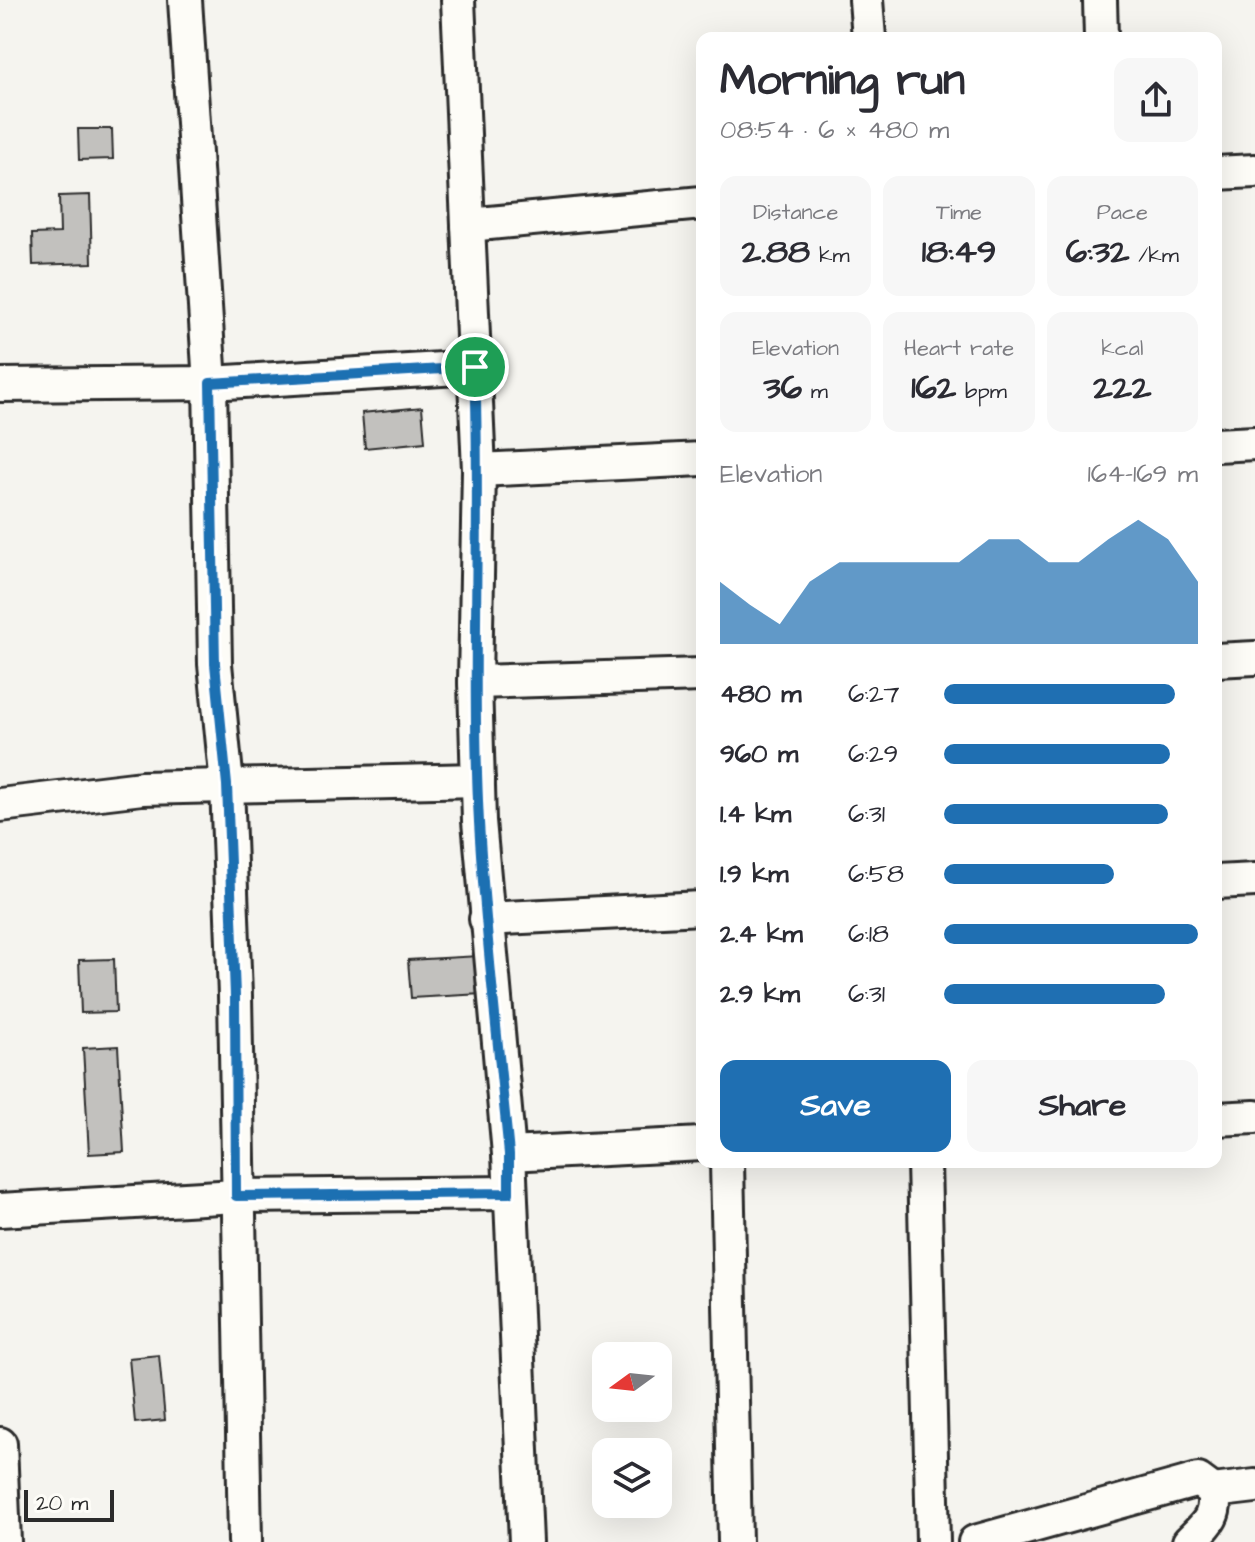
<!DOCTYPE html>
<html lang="en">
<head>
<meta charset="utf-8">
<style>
	body { margin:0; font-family:"Architects Daughter",sans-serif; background:#f7f7f7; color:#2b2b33; height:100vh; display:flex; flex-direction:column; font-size:30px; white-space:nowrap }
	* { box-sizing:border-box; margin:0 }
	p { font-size:26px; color:#7c7c81 }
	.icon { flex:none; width:44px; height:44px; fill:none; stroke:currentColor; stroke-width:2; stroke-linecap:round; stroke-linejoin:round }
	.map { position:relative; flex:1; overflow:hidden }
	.panel { position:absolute; left:696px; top:32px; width:526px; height:1136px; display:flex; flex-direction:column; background:#fff; border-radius:16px; box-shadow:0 8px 32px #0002 }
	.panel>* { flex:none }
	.needle { width:52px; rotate:255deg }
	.fabs { position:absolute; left:592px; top:1342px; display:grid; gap:16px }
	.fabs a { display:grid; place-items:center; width:80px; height:80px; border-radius:16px; background:#fff; box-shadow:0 8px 32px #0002; font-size:40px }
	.scale { position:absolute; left:24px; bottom:20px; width:90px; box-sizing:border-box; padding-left:8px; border:4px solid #2b2b2b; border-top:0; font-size:22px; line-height:28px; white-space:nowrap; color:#2b2b2b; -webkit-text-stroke:6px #fdfcf7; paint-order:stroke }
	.pin { position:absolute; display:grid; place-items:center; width:68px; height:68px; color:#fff; margin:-34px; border:4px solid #fff; border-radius:50%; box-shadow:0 2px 8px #0007 }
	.round { display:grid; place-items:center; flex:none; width:84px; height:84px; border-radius:16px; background:#f7f7f7 }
	.overview { display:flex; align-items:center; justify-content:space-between; height:136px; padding:0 24px }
	h1 { font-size:44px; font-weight:800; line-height:60px }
	.figures { display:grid; grid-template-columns:repeat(3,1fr); gap:12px; height:136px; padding:8px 24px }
	.figures div { display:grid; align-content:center; border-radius:16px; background:#f7f7f7; text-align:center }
	.figures b { font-size:34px; font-weight:800 }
	.figures small { font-size:22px; font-weight:400 }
	.figures p { font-size:22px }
	.chart { height:224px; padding:16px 24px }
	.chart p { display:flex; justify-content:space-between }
	.chart svg { width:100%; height:144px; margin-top:8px; fill:#1f6fb2; opacity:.7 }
	.primary-button { display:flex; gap:16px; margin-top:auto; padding:16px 24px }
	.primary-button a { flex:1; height:92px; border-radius:16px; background:#1f6fb2; color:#fff; font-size:32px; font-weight:800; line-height:92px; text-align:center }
	.primary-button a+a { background:#f7f7f7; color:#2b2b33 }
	ul { padding:0 24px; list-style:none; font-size:26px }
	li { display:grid; grid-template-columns:128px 96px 1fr; align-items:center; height:60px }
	li i { height:20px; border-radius:10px; background:#1f6fb2 }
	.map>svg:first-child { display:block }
</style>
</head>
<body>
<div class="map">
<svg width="1255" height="1542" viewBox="0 0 1255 1542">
	<rect width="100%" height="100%" fill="#f5f4ef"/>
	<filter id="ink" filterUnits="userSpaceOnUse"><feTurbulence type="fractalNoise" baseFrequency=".0125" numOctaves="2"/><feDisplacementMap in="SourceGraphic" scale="16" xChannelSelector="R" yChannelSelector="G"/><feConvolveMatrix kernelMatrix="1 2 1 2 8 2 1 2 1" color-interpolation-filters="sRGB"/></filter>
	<g filter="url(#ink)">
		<!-- building -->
		<g fill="#c2c1be" stroke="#2b2b2b" stroke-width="2">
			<path d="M 78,129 L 112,129 L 113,159 L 79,160 Z"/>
			<path d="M 90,195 L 92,263 L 33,265 L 32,234 L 60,233 L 59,196 Z"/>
			<path d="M 422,407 L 425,442 L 365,448 L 362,413 Z"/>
			<path d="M 479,956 L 482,994 L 411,998 L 408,960 Z"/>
			<path d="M 114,959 L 116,1012 L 81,1013 L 79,960 Z"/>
			<path d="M 118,1046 L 124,1152 L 89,1154 L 83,1048 Z"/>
			<path d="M 159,1355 L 165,1420 L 135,1423 L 129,1358 Z"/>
		</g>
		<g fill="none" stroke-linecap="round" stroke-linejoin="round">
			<defs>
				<g id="street">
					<path d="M 185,0 L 210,383 L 215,664 L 227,785 L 235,996 L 245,1542"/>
					<path d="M 458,0 L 479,470 L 475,682 L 479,821 L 509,1154 L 526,1542"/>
					<path d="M 866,0 L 869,38"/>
					<path d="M 1100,0 L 1101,38"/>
					<path d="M 1216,173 L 1255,171"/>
					<path d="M 468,225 L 702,203"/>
					<path d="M 0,385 L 210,383 L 475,367"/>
					<path d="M 1216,445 L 1255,443"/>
					<path d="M 479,470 L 702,459"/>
					<path d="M 1216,660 L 1255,658"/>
					<path d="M 475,682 L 702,675"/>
					<path d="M 0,805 L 142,788 L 478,780"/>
					<path d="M 1216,882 L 1255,880"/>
					<path d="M 486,919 L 702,908"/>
					<path d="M 1216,1119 L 1255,1117"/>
					<path d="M 509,1154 L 702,1144"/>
					<path d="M 727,1162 L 735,1542"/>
					<path d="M 924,1162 L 933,1542"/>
					<path d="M 0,1210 L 236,1196 L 509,1193"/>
					<path d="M 0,1444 L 4,1542"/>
					<path d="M 1213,1491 L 1255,1486"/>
					<path d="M 975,1542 L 1198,1480 L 1213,1491 C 1218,1517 1206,1525 1189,1542"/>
				</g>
			</defs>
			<!-- street casing -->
			<use href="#street" stroke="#2b2b2b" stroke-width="38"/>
			<!-- street -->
			<use href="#street" stroke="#fdfcf7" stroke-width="32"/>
		</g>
	</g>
	<g fill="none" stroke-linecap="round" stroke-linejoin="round" filter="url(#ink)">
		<defs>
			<path id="route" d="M 475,367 C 481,519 471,670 479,822 C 485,932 498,1043 509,1154 L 509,1193 L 236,1196 L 235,996 L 227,785 L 215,664 L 210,383 Z"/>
		</defs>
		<!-- route casing -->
		<use href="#route" stroke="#fff" stroke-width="16"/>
		<!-- route -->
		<use href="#route" stroke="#1f6fb2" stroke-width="10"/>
	</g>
</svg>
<div class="fabs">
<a><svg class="needle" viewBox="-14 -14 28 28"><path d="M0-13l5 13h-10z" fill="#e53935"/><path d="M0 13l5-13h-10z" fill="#7c7c81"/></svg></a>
<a><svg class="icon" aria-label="layers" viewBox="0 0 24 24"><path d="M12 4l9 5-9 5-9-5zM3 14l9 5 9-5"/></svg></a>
</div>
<div class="scale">20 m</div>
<div class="pin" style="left:475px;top:367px;background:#1e9e55"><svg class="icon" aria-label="arrive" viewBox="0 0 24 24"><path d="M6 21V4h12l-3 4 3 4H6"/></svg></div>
<section class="panel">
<div class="overview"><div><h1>Morning run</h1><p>08:54 · 6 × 480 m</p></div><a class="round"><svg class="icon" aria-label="share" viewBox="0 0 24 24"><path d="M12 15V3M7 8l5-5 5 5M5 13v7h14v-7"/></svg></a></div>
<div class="figures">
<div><p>Distance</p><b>2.88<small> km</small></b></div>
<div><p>Time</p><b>18:49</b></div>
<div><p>Pace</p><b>6:32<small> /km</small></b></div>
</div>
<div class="figures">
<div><p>Elevation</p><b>36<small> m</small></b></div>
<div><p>Heart rate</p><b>162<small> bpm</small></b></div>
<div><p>kcal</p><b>222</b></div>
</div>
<div class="chart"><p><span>Elevation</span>164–169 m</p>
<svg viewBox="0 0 160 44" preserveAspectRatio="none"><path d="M0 44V25L10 32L20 38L30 25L40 19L50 19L60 19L70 19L80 19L90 12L100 12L110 19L120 19L130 12L140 6L150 12L160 25V44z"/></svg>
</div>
<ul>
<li><b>480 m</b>6:27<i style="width:91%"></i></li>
<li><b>960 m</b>6:29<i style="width:89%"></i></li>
<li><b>1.4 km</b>6:31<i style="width:88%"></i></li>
<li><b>1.9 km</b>6:58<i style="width:67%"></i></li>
<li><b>2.4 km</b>6:18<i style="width:100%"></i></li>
<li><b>2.9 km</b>6:31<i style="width:87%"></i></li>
</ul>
<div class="primary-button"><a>Save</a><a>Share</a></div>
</section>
</div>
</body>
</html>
